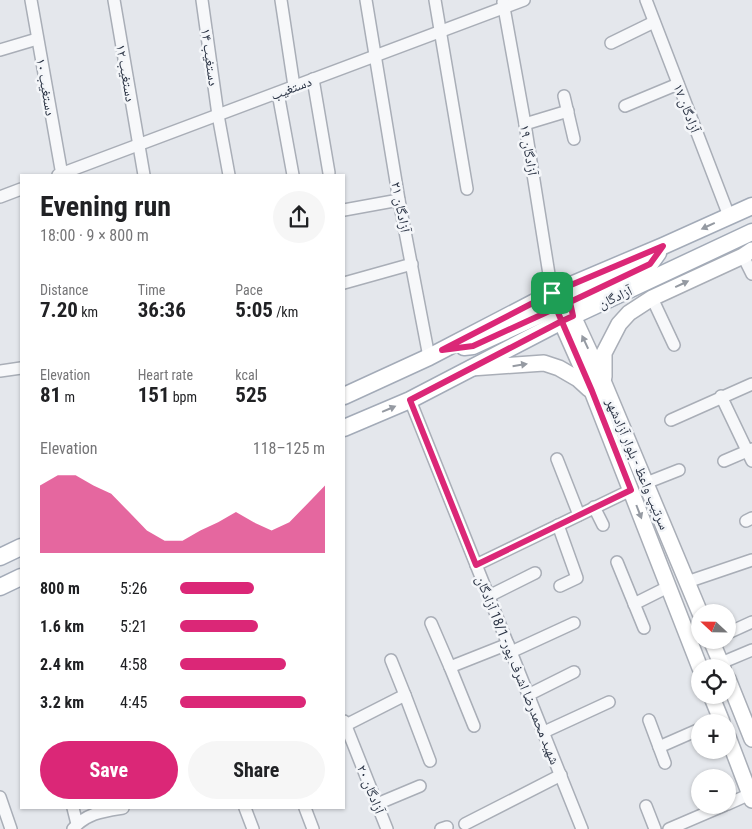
<!DOCTYPE html>
<html lang="en">
<head>
<meta charset="utf-8">
<style>
	body { margin:0; font-family:"Roboto Condensed","Noto Naskh Arabic",sans-serif; background:#f6f6f6; color:#202124; height:100vh; display:flex; flex-direction:column; font-size:19px; white-space:nowrap }
	* { box-sizing:border-box; margin:0 }
	p { font-size:16px; color:#757577 }
	.icon { flex:none; width:28px; height:28px; fill:none; stroke:currentColor; stroke-width:2; stroke-linecap:round; stroke-linejoin:round }
	.map { position:relative; flex:1; overflow:hidden }
	.details { position:absolute; left:20px; top:174px; width:325px; height:635px; display:flex; flex-direction:column; background:#fff; border-radius:0px; box-shadow:0 1px 4px #0004 }
	.details>* { flex:none }
	.needle { width:32px; rotate:292deg }
	.tools { position:absolute; left:691px; top:604px; display:grid; gap:10px }
	.tools a { display:grid; place-items:center; width:45px; height:45px; border-radius:50%; background:#fff; box-shadow:0 1px 4px #0004; font-size:25px }
	.pin { position:absolute; display:grid; place-items:center; width:42px; height:42px; color:#fff; margin:-21px; border-radius:10px; box-shadow:0 2px 8px #0006 }
	.round { display:grid; place-items:center; flex:none; width:52px; height:52px; border-radius:26px; background:#f6f6f6 }
	.summary { display:flex; align-items:center; justify-content:space-between; height:85px; padding:0 20px }
	h1 { font-size:28px; font-weight:700; line-height:38px }
	.figures { display:grid; grid-template-columns:repeat(3,1fr); gap:8px; height:85px; padding:5px 20px }
	.figures div { display:grid; align-content:center }
	.figures b { font-size:21px; font-weight:700 }
	.figures small { font-size:14px; font-weight:400 }
	.figures p { font-size:14px }
	.chart { height:140px; padding:10px 20px }
	.chart p { display:flex; justify-content:space-between }
	.chart svg { width:100%; height:90px; margin-top:5px; fill:#db2777; opacity:.7 }
	.cta { display:flex; gap:10px; margin-top:auto; padding:10px 20px }
	.cta a { flex:1; height:58px; border-radius:30px; background:#db2777; color:#fff; font-size:20px; font-weight:700; line-height:58px; text-align:center }
	.cta a+a { background:#f6f6f6; color:#202124 }
	ul { padding:0 20px; list-style:none; font-size:16px }
	li { display:grid; grid-template-columns:80px 60px 1fr; align-items:center; height:38px }
	li i { height:12px; border-radius:6px; background:#db2777 }
	.map>svg:first-child { display:block }
</style>
</head>
<body>
<div class="map">
<svg width="752" height="829" viewBox="0 0 752 829">
	<rect width="100%" height="100%" fill="#e4e7ec"/>
	<g fill="none" stroke-linecap="round" stroke-linejoin="round">
		<defs>
			<g id="minor">
				<path d="M 31,0 L 62,175"/>
				<path d="M 114,0 L 144,175"/>
				<path d="M 202,0 L 218,115 L 229,175"/>
				<path d="M 281,0 L 294,86"/>
				<path d="M 366,0 L 399,200 L 429,357"/>
				<path d="M 435,0 L 467,189"/>
				<path d="M 646,0 L 729,216"/>
				<path d="M 503,2 L 525,124 L 552,293"/>
				<path d="M 611,43 L 654,22"/>
				<path d="M 0,50 L 37,39"/>
				<path d="M 313,79 L 329,173"/>
				<path d="M 278,93 L 293,175"/>
				<path d="M 564,96 L 574,139"/>
				<path d="M 625,106 L 678,84"/>
				<path d="M 525,124 L 568,111"/>
				<path d="M 58,175 L 524,0"/>
				<path d="M 0,197 L 21,189"/>
				<path d="M 344,210 L 399,200"/>
				<path d="M 743,256 L 752,274"/>
				<path d="M 344,283 L 412,264"/>
				<path d="M 652,298 L 674,345"/>
				<path d="M 0,371 L 21,368"/>
				<path d="M 721,396 L 752,461"/>
				<path d="M 410,400 L 582,829"/>
				<path d="M 671,420 L 752,384"/>
				<path d="M 557,459 L 579,515"/>
				<path d="M 724,461 L 752,449"/>
				<path d="M 646,483 L 679,470"/>
				<path d="M 594,507 L 603,525"/>
				<path d="M 746,521 L 752,518"/>
				<path d="M 558,525 L 577,578 L 560,586"/>
				<path d="M 617,562 L 644,628"/>
				<path d="M 476,565 L 631,490"/>
				<path d="M 687,582 L 752,560"/>
				<path d="M 489,596 L 535,573"/>
				<path d="M 634,604 L 668,587"/>
				<path d="M 431,623 L 450,667 L 508,644"/>
				<path d="M 728,633 L 752,622"/>
				<path d="M 511,652 L 574,623"/>
				<path d="M 721,663 L 752,650"/>
				<path d="M 450,667 L 474,726"/>
				<path d="M 405,695 L 430,761"/>
				<path d="M 528,695 L 574,672"/>
				<path d="M 649,720 L 665,763"/>
				<path d="M 344,721 L 387,829"/>
				<path d="M 344,726 L 405,695 L 391,660"/>
				<path d="M 544,732 L 609,702"/>
				<path d="M 659,747 L 700,729"/>
				<path d="M 0,797 L 11,829"/>
				<path d="M 377,804 L 420,786"/>
				<path d="M 728,804 L 750,794"/>
				<path d="M 646,806 L 655,829"/>
				<path d="M 73,808 L 77,824"/>
				<path d="M 245,808 L 253,829"/>
				<path d="M 305,808 L 313,829"/>
				<path d="M 465,824 L 561,775"/>
				<path d="M 73,829 C 86,813 104,811 123,808"/>
				<path d="M 441,829 L 447,827"/>
				<path d="M 669,829 L 725,805"/>
			</g>
			<g id="secondary">
				<path d="M 571,305 L 573,316 L 603,381 L 700,613"/>
				<path d="M 557,312 L 592,391 L 700,668"/>
				<path d="M 471,368 L 544,363 L 559,368 L 578,379 L 589,389"/>
				<path d="M 604,377 L 604,353 L 619,324 L 629,313 L 652,298 L 743,256 L 752,250"/>
				<path d="M 711,640 L 723,668"/>
				<path d="M 728,679 L 752,739"/>
				<path d="M 711,695 L 722,722"/>
				<path d="M 728,737 L 752,800"/>
			</g>
			<g id="primary">
				<path d="M 573,316 L 752,232"/>
				<path d="M 464,347 L 473,346 L 650,264 L 658,253"/>
				<path d="M 344,396 L 429,357 L 552,293 L 663,246 L 752,206"/>
				<path d="M 344,428 L 410,400 L 560,322"/>
				<path d="M 0,557 L 21,547"/>
				<path d="M 0,587 L 21,577"/>
			</g>
		</defs>
		<!-- minor casing -->
		<use href="#minor" stroke="#a9aeb7" stroke-width="14"/>
		<!-- secondary casing -->
		<use href="#secondary" stroke="#a9aeb7" stroke-width="18"/>
		<!-- primary casing -->
		<use href="#primary" stroke="#a3abb8" stroke-width="19"/>
		<!-- minor -->
		<use href="#minor" stroke="#f7f8fa" stroke-width="11"/>
		<!-- secondary -->
		<use href="#secondary" stroke="#fff" stroke-width="15"/>
		<!-- primary -->
		<use href="#primary" stroke="#fff" stroke-width="16"/>
	</g>
	<!-- one-way arrows -->
	<defs><path id="oneway-solid" d="M-6-.8H1V-3.2L6.5 0L1 3.2V.8H-6Z" transform="scale(1.25)"/></defs>
	<g fill="#959aa2">
		<use href="#oneway-solid" transform="translate(708 226) rotate(155)"/>
		<use href="#oneway-solid" transform="translate(682 284) rotate(-25)"/>
		<use href="#oneway-solid" transform="translate(585 342) rotate(-115)"/>
		<use href="#oneway-solid" transform="translate(520 365) rotate(-9)"/>
		<use href="#oneway-solid" transform="translate(389 409) rotate(-23)"/>
		<use href="#oneway-solid" transform="translate(639 512) rotate(69)"/>
	</g>
	<g fill="none" stroke-linecap="round" stroke-linejoin="round">
		<defs>
			<path id="route" d="M 552,293 L 663,246 L 650,264 L 570,302 L 573,316 L 560,322 L 410,400 L 476,565 L 631,490 L 592,391 L 556,308 L 473,346 L 442,350 L 552,293"/>
		</defs>
		<!-- route casing -->
		<use href="#route" stroke="#fff" stroke-width="10"/>
		<!-- route -->
		<use href="#route" stroke="#db2777" stroke-width="6"/>
	</g>
	<g text-anchor="middle" stroke-width="5" stroke-linejoin="round" paint-order="stroke">
		<!-- street labels -->
		<g font-size="14" fill="#2b3445" stroke="#f4f6f9">
			<text transform="translate(210 57) rotate(82)" y="5">دستغیب ۱۴</text>
			<text transform="translate(126 73) rotate(80)" y="5">دستغیب ۱۲</text>
			<text transform="translate(46 87) rotate(80)" y="5">دستغیب ۱۰</text>
			<text transform="translate(291 88) rotate(-21)" y="5">دستغیب</text>
			<text transform="translate(687 108) rotate(69)" y="5">۱۷ آزادگان</text>
			<text transform="translate(529 150) rotate(81)" y="5">۱۹ آزادگان</text>
			<text transform="translate(401 207) rotate(79)" y="5">۲۱ آزادگان</text>
			<text transform="translate(615 297) rotate(-25)" y="5">آزادگان</text>
			<text transform="translate(638 464) rotate(67)" y="5">سرتیپ واعظ - بلوار آزادشهر</text>
			<text transform="translate(518 670) rotate(68)" y="5">شهید محمدرضا اشرف پور- 18/1 آزادگان</text>
			<text transform="translate(371 789) rotate(68)" y="5">۲۰ آزادگان</text>
		</g>
	</g>
</svg>
<div class="tools">
<a><svg class="needle" viewBox="-14 -14 28 28"><path d="M0-13l5 13h-10z" fill="#e53935"/><path d="M0 13l5-13h-10z" fill="#757577"/></svg></a>
<a><svg class="icon" aria-label="locate" viewBox="0 0 24 24"><circle cx="12" cy="12" r="6"/><path d="M12 2v4M12 18v4M2 12h4M18 12h4"/></svg></a>
<a>+</a>
<a>−</a>
</div>
<div class="pin" style="left:552px;top:293px;background:#1e9e55"><svg class="icon" aria-label="arrive" viewBox="0 0 24 24"><path d="M6 21V4h12l-3 4 3 4H6"/></svg></div>
<section class="details">
<div class="summary"><div><h1>Evening run</h1><p>18:00 · 9 × 800 m</p></div><a class="round"><svg class="icon" aria-label="share" viewBox="0 0 24 24"><path d="M12 15V3M7 8l5-5 5 5M5 13v7h14v-7"/></svg></a></div>
<div class="figures">
<div><p>Distance</p><b>7.20<small> km</small></b></div>
<div><p>Time</p><b>36:36</b></div>
<div><p>Pace</p><b>5:05<small> /km</small></b></div>
</div>
<div class="figures">
<div><p>Elevation</p><b>81<small> m</small></b></div>
<div><p>Heart rate</p><b>151<small> bpm</small></b></div>
<div><p>kcal</p><b>525</b></div>
</div>
<div class="chart"><p><span>Elevation</span>118–125 m</p>
<svg viewBox="0 0 160 44" preserveAspectRatio="none"><path d="M0 44V11L10 6L20 6L30 11L40 15L50 24L60 33L70 38L80 38L90 33L100 29L110 24L120 29L130 33L140 29L150 20L160 11V44z"/></svg>
</div>
<ul>
<li><b>800 m</b>5:26<i style="width:51%"></i></li>
<li><b>1.6 km</b>5:21<i style="width:54%"></i></li>
<li><b>2.4 km</b>4:58<i style="width:73%"></i></li>
<li><b>3.2 km</b>4:45<i style="width:87%"></i></li>
</ul>
<div class="cta"><a>Save</a><a>Share</a></div>
</section>
</div>
</body>
</html>
